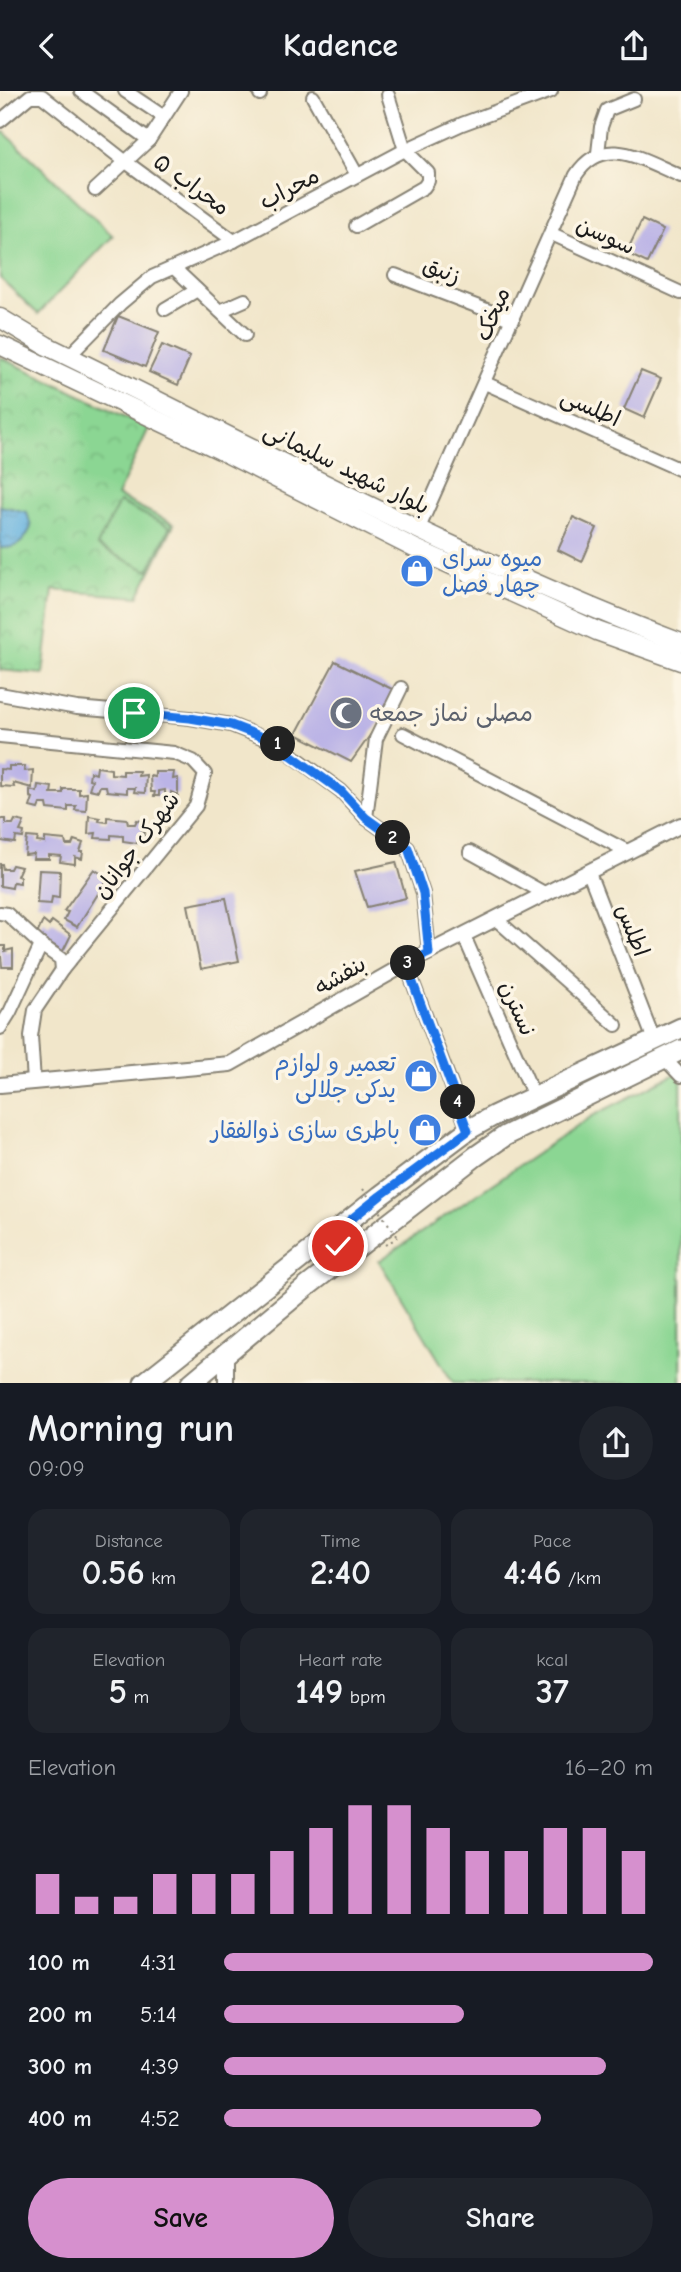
<!DOCTYPE html>
<html lang="en">
<head>
<meta charset="utf-8">
<style>
	body { margin:0; font-family:"Comic Neue","Playpen Sans Arabic",sans-serif; background:#20242c; color:#f1f3f6; height:100vh; display:flex; flex-direction:column; font-size:26px; white-space:nowrap }
	* { box-sizing:border-box; margin:0 }
	p { font-size:23px; color:#9ea1a6 }
	.icon { flex:none; width:38px; height:38px; fill:none; stroke:currentColor; stroke-width:2; stroke-linecap:round; stroke-linejoin:round }
	.map { position:relative; height:1292px; overflow:hidden }
	.panel { display:flex; flex-direction:column; background:#171b24; flex:1 }
	.panel>* { flex:none }
	.pin { position:absolute; display:grid; place-items:center; width:60px; height:60px; color:#fff; margin:-30px; border:4px solid #fff; border-radius:50%; box-shadow:0 2px 7px #0007 }
	.km { position:absolute; width:35px; height:35px; margin:-18px; border-radius:50%; background:#222; color:#fff; font-size:19px; line-height:35px; text-align:center }
	.round { display:grid; place-items:center; flex:none; width:74px; height:74px; border-radius:37px; background:#20242c }
	.overview { display:flex; align-items:center; justify-content:space-between; height:119px; padding:0 28px }
	h1 { font-size:38px; font-weight:600; line-height:52px }
	.figures { display:grid; grid-template-columns:repeat(3,1fr); gap:10px; height:119px; padding:7px 28px }
	.figures div { display:grid; align-content:center; border-radius:18px; background:#20242c; text-align:center }
	.figures b { font-size:35px; font-weight:600 }
	.figures small { font-size:19px; font-weight:400 }
	.figures p { font-size:19px }
	.chart { height:196px; padding:14px 28px }
	.chart p { display:flex; justify-content:space-between }
	.chart svg { width:100%; height:126px; margin-top:7px; stroke:#d690ce; stroke-width:6 }
	.button { display:flex; gap:14px; margin-top:auto; padding:14px 28px }
	.button a { flex:1; height:80px; border-radius:42px; background:#d690ce; color:#111; font-size:28px; font-weight:600; line-height:80px; text-align:center }
	.button a+a { background:#20242c; color:#f1f3f6 }
	ul { padding:0 28px; list-style:none; font-size:23px }
	li { display:grid; grid-template-columns:112px 84px 1fr; align-items:center; height:52px }
	li i { height:18px; border-radius:9px; background:#d690ce }
	header { display:flex; justify-content:space-between; align-items:center; height:91px; padding:0 28px; background:#171b24; font-size:32px; font-weight:600 }
	.map>svg:first-child { display:block }
</style>
</head>
<body>
<header><svg class="icon" aria-label="back" viewBox="0 0 24 24"><path d="M15 5l-7 7 7 7"/></svg>Kadence<svg class="icon" aria-label="share" viewBox="0 0 24 24"><path d="M12 15V3M7 8l5-5 5 5M5 13v7h14v-7"/></svg></header>
<div class="map">
<svg width="681" height="1292" viewBox="0 0 681 1292">
	<defs>
		<pattern id="park-crowns" width="20" height="18" patternUnits="userSpaceOnUse" patternTransform="scale(1.75)"><rect width="20" height="18" fill="#8bd693"/><path d="M2 6a3 3 0 1 1 6 0M12 15a3 3 0 1 1 6 0" fill="none" stroke="#77b77e"/></pattern>
		<pattern id="water-ripples" width="26" height="14" patternUnits="userSpaceOnUse" patternTransform="scale(1.75)"><rect width="26" height="14" fill="#66b3e0"/><path d="M2 4q2-2 4 0t4 0M15 11q2-2 4 0t4 0" fill="none" stroke="#5899c0"/></pattern>
	</defs>
	<rect width="100%" height="100%" fill="#fcf5e5"/>
	<filter id="ink" filterUnits="userSpaceOnUse"><feTurbulence type="fractalNoise" baseFrequency=".0143" numOctaves="2"/><feDisplacementMap in="SourceGraphic" scale="14" xChannelSelector="R" yChannelSelector="G"/><feConvolveMatrix kernelMatrix="1 2 1 2 8 2 1 2 1" color-interpolation-filters="sRGB"/></filter>
	<filter id="wash" filterUnits="userSpaceOnUse"><feTurbulence type="fractalNoise" baseFrequency=".00686" numOctaves="4" result="noise"/><feDisplacementMap in="SourceGraphic" scale="28" xChannelSelector="R" yChannelSelector="G"/><feGaussianBlur stdDeviation="1.57" result="paint"/><feColorMatrix in="noise" values="0 0 0 0 0 0 0 0 0 0 0 0 0 0 0 0 0 1.4 0 .05"/><feComposite in="paint" operator="in"/></filter>
	<g filter="url(#wash)">
		<rect width="100%" height="100%" fill="#f1e6ca"/>
		<!-- park -->
		<path fill="url(#park-crowns)" stroke="#547958" stroke-width="2" d="M 0,266 L 149,337 L 117,405 L 174,433 L 138,506 L 53,499 L 43,583 L 0,579 Z"/>
		<!-- garden -->
		<g fill="#8bd693" stroke="#547958" stroke-width="2">
			<path d="M 4,41 L 113,145 L 38,223 L 0,187 L 0,44 Z"/>
			<path d="M 119,411 L 170,436 L 148,480 L 97,455 Z"/>
			<path d="M 681,980 L 681,1292 L 453,1292 L 379,1170 L 592,1025 Z"/>
		</g>
		<!-- water -->
		<path fill="url(#water-ripples)" stroke="#41687e" stroke-width="2" d="M 0,415 L 27,421 L 31,436 C 24,451 17,458 0,457 Z"/>
		<g id="blocks">
			<!-- building -->
			<g fill="#bbb4e6">
				<path d="M 642,129 L 663,139 L 647,172 L 626,162 Z"/>
				<path d="M 118,225 L 159,241 L 145,276 L 104,259 Z"/>
				<path d="M 162,254 L 190,266 L 178,294 L 149,281 Z"/>
				<path d="M 641,280 L 661,288 L 644,327 L 624,318 Z"/>
				<path d="M 573,426 L 597,437 L 582,471 L 558,459 Z"/>
				<path d="M 335,570 L 400,602 L 351,671 L 296,643 Z"/>
				<path d="M 9,675 L 25,675 L 24,680 L 33,679 L 32,697 L 13,692 L 14,696 L 0,695 L 0,678 L 9,679 Z"/>
				<path d="M 97,676 L 111,678 L 111,683 L 123,684 L 123,680 L 139,680 L 138,685 L 146,684 L 145,702 L 134,701 L 135,697 L 127,697 L 127,702 L 107,700 L 106,695 L 100,695 L 98,700 L 89,698 L 92,689 L 89,688 L 90,681 L 96,683 Z"/>
				<path d="M 155,681 L 174,681 L 173,688 L 178,687 L 178,704 L 171,701 L 171,705 L 165,705 L 165,699 L 159,700 L 159,705 L 154,705 L 155,701 L 151,701 L 150,685 L 155,686 Z"/>
				<path d="M 38,694 L 52,696 L 51,702 L 63,702 L 63,698 L 79,698 L 79,703 L 87,702 L 86,720 L 75,719 L 76,715 L 68,715 L 68,720 L 48,718 L 47,713 L 40,713 L 38,718 L 30,716 L 33,707 L 30,706 L 30,699 L 37,701 Z"/>
				<path d="M 89,725 L 100,727 L 99,730 L 107,731 L 107,726 L 127,728 L 128,733 L 135,733 L 137,729 L 146,731 L 142,740 L 145,741 L 144,747 L 138,746 L 137,752 L 123,750 L 123,745 L 111,744 L 111,748 L 95,747 L 96,742 L 88,743 Z"/>
				<path d="M 0,728 L 6,728 L 6,733 L 13,733 L 15,729 L 24,731 L 20,740 L 24,741 L 23,747 L 16,746 L 15,752 L 1,750 Z"/>
				<path d="M 27,746 L 38,747 L 37,751 L 45,752 L 45,747 L 65,749 L 66,754 L 72,754 L 74,749 L 83,752 L 80,761 L 83,761 L 82,768 L 75,766 L 75,773 L 60,771 L 61,765 L 49,764 L 49,768 L 33,768 L 34,763 L 25,764 Z"/>
				<path d="M 396,771 L 406,807 L 367,816 L 355,780 Z"/>
				<path d="M 0,773 L 2,773 L 3,778 L 10,778 L 12,774 L 21,776 L 17,785 L 20,786 L 20,792 L 13,791 L 12,797 L 0,795 Z"/>
				<path d="M 94,778 L 108,787 L 77,836 L 64,829 L 68,821 L 64,820 Z"/>
				<path d="M 39,779 L 60,780 L 59,807 L 52,806 L 51,813 L 37,812 Z"/>
				<path d="M 226,807 L 239,870 L 201,878 L 188,814 Z"/>
				<path d="M 43,830 L 49,835 L 52,830 L 71,844 L 63,860 L 37,843 Z"/>
				<path d="M 0,855 L 5,855 L 5,860 L 13,858 L 13,876 L 2,876 Z"/>
			</g>
		</g>
	</g>
	<g filter="url(#ink)">
		<use href="#blocks" fill-opacity="0" stroke="#868173" stroke-width="2"/>
		<g fill="none" stroke-linecap="round" stroke-linejoin="round">
			<defs>
				<g id="minor">
					<path d="M 81,0 L 149,49"/>
					<path d="M 125,0 L 164,26"/>
					<path d="M 259,0 L 260,3"/>
					<path d="M 313,6 L 357,84"/>
					<path d="M 0,30 L 30,5 L 42,5 L 126,71 L 234,150"/>
					<path d="M 598,62 L 601,36 L 607,19 L 634,8"/>
					<path d="M 95,99 L 149,49 L 181,0"/>
					<path d="M 356,135 L 424,96 L 428,90 L 428,82 L 405,59 L 388,4"/>
					<path d="M 552,143 L 681,202"/>
					<path d="M 174,177 L 245,244"/>
					<path d="M 395,184 L 513,229"/>
					<path d="M 165,218 L 197,199"/>
					<path d="M 220,220 L 245,209"/>
					<path d="M 69,265 L 120,213 L 152,186 L 234,150 L 405,59 L 462,33 L 551,0"/>
					<path d="M 485,292 L 681,379"/>
					<path d="M 418,439 L 576,84 C 604,41 644,70 681,85"/>
					<path d="M 0,603 L 77,617 L 190,627 L 231,634 L 276,652 L 341,700 L 366,727 L 408,757 L 423,802 L 429,862"/>
					<path d="M 403,643 L 629,761"/>
					<path d="M 0,645 L 174,662 L 193,670 L 205,683 L 196,715 L 62,879 L 35,919 L 31,945 L 34,991"/>
					<path d="M 366,727 L 376,648 L 401,597"/>
					<path d="M 470,761 L 546,803"/>
					<path d="M 589,782 L 654,949"/>
					<path d="M 0,822 L 7,823 L 41,854 L 61,868 L 62,879"/>
					<path d="M 497,829 L 616,934"/>
					<path d="M 464,845 L 534,1005"/>
					<path d="M 406,873 L 468,1039"/>
					<path d="M 0,937 L 10,921 L 41,854"/>
					<path d="M 664,967 L 681,985"/>
				</g>
				<g id="tertiary">
					<path d="M 0,994 L 230,973 L 406,873 L 681,734"/>
					<path d="M 226,1292 L 226,1263"/>
				</g>
				<g id="secondary">
					<path d="M 0,227 L 47,255 C 257,357 462,469 681,552"/>
					<path d="M 0,254 L 220,359 L 416,458 L 597,540 L 681,570"/>
				</g>
				<g id="primary">
					<path d="M 144,1292 L 380,1105 L 468,1039 L 493,1025 L 681,937"/>
					<path d="M 191,1292 L 305,1197 L 476,1065 L 505,1045 L 681,959"/>
				</g>
			</defs>
			<!-- minor casing -->
			<use href="#minor" stroke="#868173" stroke-width="16"/>
			<!-- tertiary casing -->
			<use href="#tertiary" stroke="#868173" stroke-width="18"/>
			<!-- secondary casing -->
			<use href="#secondary" stroke="#868173" stroke-width="21"/>
			<!-- primary casing -->
			<use href="#primary" stroke="#868173" stroke-width="23"/>
			<!-- path -->
			<path stroke="#868173" stroke-width="2" stroke-dasharray="2 5" stroke-linecap="butt" d="M 385,1154 L 398,1146"/>
			<!-- minor -->
			<use href="#minor" stroke="#fff" stroke-width="12"/>
			<!-- tertiary -->
			<use href="#tertiary" stroke="#fff" stroke-width="14"/>
			<!-- secondary -->
			<use href="#secondary" stroke="#fff" stroke-width="18"/>
			<!-- primary -->
			<use href="#primary" stroke="#fff" stroke-width="19"/>
			<!-- path-bridge -->
			<path stroke="#868173" stroke-width="2" stroke-dasharray="2 5" stroke-linecap="butt" d="M 363,1098 L 398,1146"/>
		</g>
	</g>
	<g fill="none" stroke-linecap="round" stroke-linejoin="round" filter="url(#ink)">
		<defs>
			<path id="route" d="M 134,622 L 190,627 L 231,634 L 270,649 L 341,700 L 366,727 L 408,757 L 423,802 L 429,862 L 406,873 L 468,1040 L 380,1105 L 319,1154 L 332,1153 L 338,1155"/>
		</defs>
		<!-- route casing -->
		<use href="#route" stroke="#fff" stroke-width="14"/>
		<!-- route -->
		<use href="#route" stroke="#1a73e8" stroke-width="9"/>
	</g>
	<!-- icons -->
	<defs>
		<symbol id="shop-disc" viewBox="-11 -11 22 22"><circle r="9.5" fill="#3f7fe0" stroke="#fcf5e5"/><path d="M-5-2.5h2.3a2.7 3.5 0 0 1 5.4 0H5L5.5 6h-11ZM-1.5-2.5h3a1.5 2.3 0 0 0-3 0Z" fill="#fff"/></symbol>
		<symbol id="mosque-disc" viewBox="-11 -11 22 22"><circle r="9.5" fill="#6b7280" stroke="#fcf5e5"/><path d="M3.5-4.9A6 6 0 1 0 3.5 4.9A5 5 0 1 1 3.5-4.9Z" fill="#fff"/></symbol>
	</defs>
	<g fill-rule="evenodd">
		<use href="#shop-disc" x="398" y="461" width="38" height="38"/>
		<use href="#mosque-disc" x="327" y="603" width="38" height="38"/>
		<use href="#shop-disc" x="402" y="966" width="38" height="38"/>
		<use href="#shop-disc" x="406" y="1020" width="38" height="38"/>
	</g>
	<g text-anchor="middle" stroke-width="7" stroke-linejoin="round" paint-order="stroke">
		<!-- street labels -->
		<g font-size="23" fill="#1c1c1c" stroke="#fcf5e5">
			<text transform="translate(192 93) rotate(36)" y="8">محراب ۵</text>
			<text transform="translate(289 97) rotate(-28)" y="8">محراب</text>
			<text transform="translate(606 144) rotate(24)" y="8">سوسن</text>
			<text transform="translate(442 179) rotate(21)" y="8">زنبق</text>
			<text transform="translate(492 223) rotate(-67)" y="8">میخک</text>
			<text transform="translate(591 316) rotate(24)" y="8">اطلسی</text>
			<text transform="translate(347 377) rotate(26)" y="8">بلوار شهید سلیمانی</text>
			<text transform="translate(136 754) rotate(-53)" y="8">شهرک جوانان</text>
			<text transform="translate(633 839) rotate(69)" y="8">اطلس</text>
			<text transform="translate(340 884) rotate(-30)" y="8">بنفشه</text>
			<text transform="translate(518 917) rotate(66)" y="8">نسترن</text>
		</g>
		<!-- shop labels -->
		<g font-size="23" fill="#366cbe" stroke="#fcf5e5" text-anchor="end">
			<text x="442" y="475" text-anchor="start">میوه سرای<tspan x="442" dy="26">چهار فصل</tspan></text>
			<text x="396" y="980">تعمیر و لوازم<tspan x="396" dy="26">یدکی جلالی</tspan></text>
			<text x="400" y="1047">باطری سازی ذوالفقار</text>
		</g>
		<!-- worship labels -->
		<g font-size="23" fill="#5b616d" stroke="#fcf5e5" text-anchor="start">
			<text x="370" y="630">مصلی نماز جمعه</text>
		</g>
	</g>
</svg>
<div class="pin" style="left:134px;top:622px;background:#1e9e55"><svg class="icon" aria-label="arrive" viewBox="0 0 24 24"><path d="M6 21V4h12l-3 4 3 4H6"/></svg></div>
<div class="pin" style="left:338px;top:1155px;background:#d93025"><svg class="icon" aria-label="check" viewBox="0 0 24 24"><path d="M5 12l5 5 9-10"/></svg></div>
<b class="km" style="left:278px;top:653px">1</b>
<b class="km" style="left:393px;top:747px">2</b>
<b class="km" style="left:408px;top:872px">3</b>
<b class="km" style="left:458px;top:1011px">4</b>
</div>
<section class="panel">
<div class="overview"><div><h1>Morning run</h1><p>09:09</p></div><a class="round"><svg class="icon" aria-label="share" viewBox="0 0 24 24"><path d="M12 15V3M7 8l5-5 5 5M5 13v7h14v-7"/></svg></a></div>
<div class="figures">
<div><p>Distance</p><b>0.56<small> km</small></b></div>
<div><p>Time</p><b>2:40</b></div>
<div><p>Pace</p><b>4:46<small> /km</small></b></div>
</div>
<div class="figures">
<div><p>Elevation</p><b>5<small> m</small></b></div>
<div><p>Heart rate</p><b>149<small> bpm</small></b></div>
<div><p>kcal</p><b>37</b></div>
</div>
<div class="chart"><p><span>Elevation</span>16–20 m</p>
<svg viewBox="0 0 160 44" preserveAspectRatio="none"><path d="M5 44V30M15 44V38M25 44V38M35 44V30M45 44V30M55 44V30M65 44V22M75 44V14M85 44V6M95 44V6M105 44V14M115 44V22M125 44V22M135 44V14M145 44V14M155 44V22"/></svg>
</div>
<ul>
<li><b>100 m</b>4:31<i style="width:100%"></i></li>
<li><b>200 m</b>5:14<i style="width:56%"></i></li>
<li><b>300 m</b>4:39<i style="width:89%"></i></li>
<li><b>400 m</b>4:52<i style="width:74%"></i></li>
</ul>
<div class="button"><a>Save</a><a>Share</a></div>
</section>
</body>
</html>
